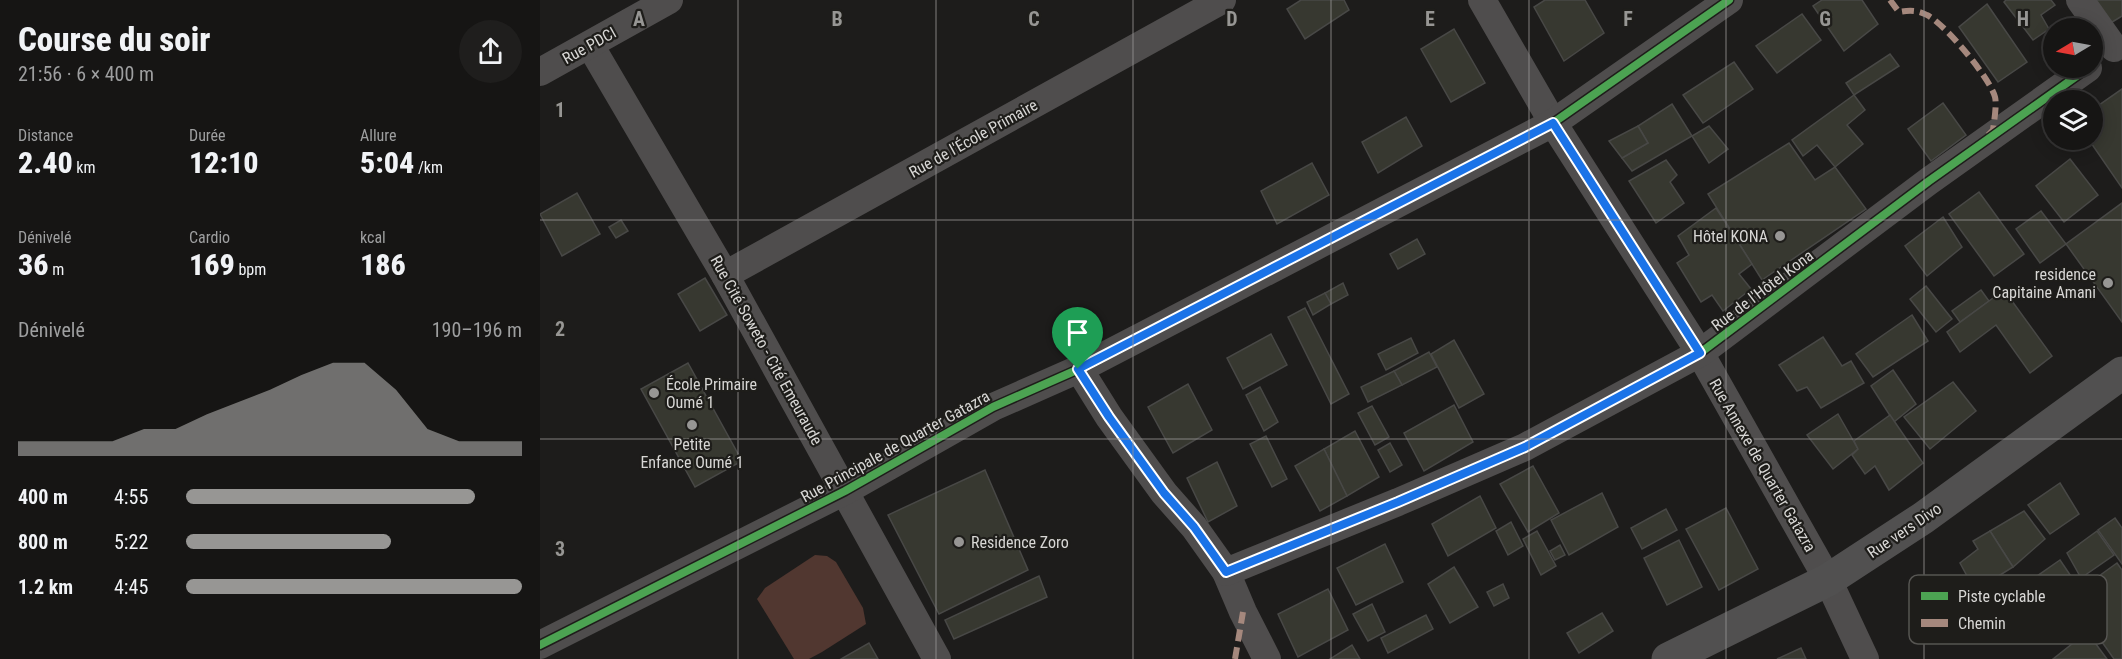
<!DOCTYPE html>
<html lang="fr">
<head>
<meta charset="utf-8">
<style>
	body { margin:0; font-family:"Roboto Condensed",sans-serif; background:#1f1e1d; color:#f1f3f6; height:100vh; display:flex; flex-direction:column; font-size:22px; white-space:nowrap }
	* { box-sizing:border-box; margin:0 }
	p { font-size:20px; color:#9e9fa0 }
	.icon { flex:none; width:33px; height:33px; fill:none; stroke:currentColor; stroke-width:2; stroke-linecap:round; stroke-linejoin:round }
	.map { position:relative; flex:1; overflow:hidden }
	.drawer { display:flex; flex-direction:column; background:#161514; width:540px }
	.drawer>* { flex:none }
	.needle { width:39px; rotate:260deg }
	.controls { position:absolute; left:1503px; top:18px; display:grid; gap:12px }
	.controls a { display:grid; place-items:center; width:60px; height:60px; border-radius:50%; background:#161514; box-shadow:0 3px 15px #0003,0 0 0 2px #353434; font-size:30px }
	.pin { position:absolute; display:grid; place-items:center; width:51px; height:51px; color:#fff; margin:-62px -26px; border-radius:50% 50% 50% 0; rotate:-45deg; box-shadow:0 0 6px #0007 }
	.pin .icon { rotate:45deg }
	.round { display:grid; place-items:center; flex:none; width:63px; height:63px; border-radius:32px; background:#1f1e1d }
	.headline { display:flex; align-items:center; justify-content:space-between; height:102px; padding:0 18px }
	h1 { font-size:33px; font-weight:800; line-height:45px }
	.stats { display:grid; grid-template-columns:repeat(3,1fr); gap:9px; height:102px; padding:6px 18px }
	.stats div { display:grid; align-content:center }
	.stats b { font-size:30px; font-weight:800 }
	.stats small { font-size:16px; font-weight:400 }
	.stats p { font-size:16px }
	.chart { height:168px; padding:12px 18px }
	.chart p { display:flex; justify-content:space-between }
	.chart svg { width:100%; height:108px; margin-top:6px; fill:#979694; opacity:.7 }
	ul { padding:0 18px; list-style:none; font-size:20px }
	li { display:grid; grid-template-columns:96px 72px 1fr; align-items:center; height:45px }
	li i { height:15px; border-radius:8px; background:#979694 }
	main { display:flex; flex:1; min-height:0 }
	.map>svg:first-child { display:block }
</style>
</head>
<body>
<main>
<section class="drawer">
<div class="headline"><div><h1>Course du soir</h1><p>21:56 · 6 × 400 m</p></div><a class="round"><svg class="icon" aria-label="share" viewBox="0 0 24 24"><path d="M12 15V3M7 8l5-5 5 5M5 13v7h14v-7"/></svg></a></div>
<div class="stats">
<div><p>Distance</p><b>2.40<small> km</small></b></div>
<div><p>Durée</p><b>12:10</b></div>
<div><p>Allure</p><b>5:04<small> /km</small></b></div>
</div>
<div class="stats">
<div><p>Dénivelé</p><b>36<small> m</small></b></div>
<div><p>Cardio</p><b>169<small> bpm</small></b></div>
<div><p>kcal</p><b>186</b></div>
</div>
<div class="chart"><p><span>Dénivelé</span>190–196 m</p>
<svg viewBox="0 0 160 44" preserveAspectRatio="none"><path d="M0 44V38L10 38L20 38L30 38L40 33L50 33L60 27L70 22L80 17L90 11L100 6L110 6L120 17L130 33L140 38L150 38L160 38V44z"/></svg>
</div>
<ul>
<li><b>400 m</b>4:55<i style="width:86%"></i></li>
<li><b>800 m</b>5:22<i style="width:61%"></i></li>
<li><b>1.2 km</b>4:45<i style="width:100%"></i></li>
</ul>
</section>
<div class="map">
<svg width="1582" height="659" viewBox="0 0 1582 659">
	<rect width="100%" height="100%" fill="#1d1c1b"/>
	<!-- green -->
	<path fill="#513730" d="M 275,555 L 287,556 L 296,562 L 323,608 L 326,624 L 282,652 L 269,659 L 254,659 L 217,599 L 225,588 Z"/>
	<!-- building -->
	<g fill="#373830" stroke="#484846" stroke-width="1.5">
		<path d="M 761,0 L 804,0 L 809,10 L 765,39 L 747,9 Z"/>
		<path d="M 1005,0 L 1045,0 L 1064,33 L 1024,61 L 994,7 Z"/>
		<path d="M 1282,0 L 1322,0 L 1338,24 L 1304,51 L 1273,6 Z"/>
		<path d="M 1466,0 L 1511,0 L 1515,5 L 1501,15 L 1509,29 L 1493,40 L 1464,2 Z"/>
		<path d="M 1552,0 L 1582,0 L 1582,16 L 1569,24 Z"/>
		<path d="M 1447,4 L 1487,62 L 1458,82 L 1419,27 Z"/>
		<path d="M 1262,14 L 1281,40 L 1237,73 L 1216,46 Z"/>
		<path d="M 914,29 L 945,83 L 911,102 L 881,49 Z"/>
		<path d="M 1350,54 L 1359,66 L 1314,95 L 1306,83 Z"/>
		<path d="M 1194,62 L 1213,89 L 1163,123 L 1143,95 Z"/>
		<path d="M 1582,89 L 1582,188 L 1549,140 L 1552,140 L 1552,110 Z"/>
		<path d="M 1314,95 L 1325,110 L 1307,125 L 1323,144 L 1295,167 L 1277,145 L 1263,156 L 1252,140 Z"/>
		<path d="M 1403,103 L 1426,135 L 1391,161 L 1368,129 Z"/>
		<path d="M 1132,104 L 1152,136 L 1092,171 L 1082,158 L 1108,143 L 1098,126 Z"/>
		<path d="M 866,117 L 882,146 L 838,173 L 822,142 Z"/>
		<path d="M 1098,126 L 1108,143 L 1082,158 L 1069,141 Z"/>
		<path d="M 1169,126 L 1188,149 L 1169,163 L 1152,136 Z"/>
		<path d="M 1249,143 L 1275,180 L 1295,167 L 1326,209 L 1222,280 L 1168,194 Z"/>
		<path d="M 1530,159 L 1558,195 L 1524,222 L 1496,186 Z"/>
		<path d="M 1126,160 L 1137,175 L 1130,182 L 1144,203 L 1116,223 L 1089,181 Z"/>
		<path d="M 772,163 L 789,195 L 737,224 L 721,191 Z"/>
		<path d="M 1439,192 L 1484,254 L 1454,276 L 1409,214 Z"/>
		<path d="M 37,193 L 60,234 L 22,256 L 0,214 Z"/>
		<path d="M 1582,203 L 1582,322 L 1526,244 Z"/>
		<path d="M 1176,208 L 1212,264 L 1199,274 L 1211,289 L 1183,311 L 1172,295 L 1161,302 L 1137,263 L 1149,255 L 1138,236 Z"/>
		<path d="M 1501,211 L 1526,244 L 1500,263 L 1476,229 Z"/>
		<path d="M 1403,217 L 1422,247 L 1387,276 L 1365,246 Z"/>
		<path d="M 81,220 L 88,231 L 76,238 L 69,227 Z"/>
		<path d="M 877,239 L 885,254 L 858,269 L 850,254 Z"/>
		<path d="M 165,278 L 187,315 L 160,331 L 138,294 Z"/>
		<path d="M 803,283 L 808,295 L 791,304 L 785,293 Z"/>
		<path d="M 1386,286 L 1412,319 L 1396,332 L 1370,299 Z"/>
		<path d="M 1441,290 L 1449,301 L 1420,322 L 1412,311 Z"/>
		<path d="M 1464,290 L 1512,356 L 1490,373 L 1456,325 L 1420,352 L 1407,332 Z"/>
		<path d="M 785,293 L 791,304 L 773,315 L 767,302 Z"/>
		<path d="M 765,308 L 809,394 L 791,404 L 748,317 Z"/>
		<path d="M 1372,315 L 1388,341 L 1333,377 L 1316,354 Z"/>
		<path d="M 731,334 L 747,365 L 703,389 L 687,358 Z"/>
		<path d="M 1283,337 L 1302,366 L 1311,361 L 1324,383 L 1281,408 L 1267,387 L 1257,391 L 1239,365 Z"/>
		<path d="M 871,338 L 878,353 L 846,370 L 838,354 Z"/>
		<path d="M 914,340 L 944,394 L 919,408 L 891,354 Z"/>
		<path d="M 889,352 L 897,367 L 862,385 L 854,371 Z"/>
		<path d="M 148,363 L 202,461 L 155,487 L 101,389 Z"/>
		<path d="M 1353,370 L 1376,404 L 1354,422 L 1331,386 Z"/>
		<path d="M 854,371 L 862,385 L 828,402 L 821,387 Z"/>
		<path d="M 1413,382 L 1436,411 L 1390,449 L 1364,417 Z"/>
		<path d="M 648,384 L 672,430 L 633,453 L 608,407 Z"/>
		<path d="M 720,387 L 738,422 L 724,431 L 706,395 Z"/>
		<path d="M 914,405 L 933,442 L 884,471 L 864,433 Z"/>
		<path d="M 832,406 L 849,437 L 835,445 L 818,413 Z"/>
		<path d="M 1298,414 L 1318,449 L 1293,469 L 1267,435 Z"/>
		<path d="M 1350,415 L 1383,463 L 1349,490 L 1335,466 L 1325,474 L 1312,455 L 1318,449 L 1314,441 Z"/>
		<path d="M 815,431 L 839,477 L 807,496 L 784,449 Z"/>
		<path d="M 726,436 L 747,479 L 732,487 L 710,444 Z"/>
		<path d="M 850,443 L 862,465 L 850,472 L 838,450 Z"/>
		<path d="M 784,449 L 807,496 L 780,511 L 755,466 Z"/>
		<path d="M 677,462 L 697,506 L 668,522 L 647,478 Z"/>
		<path d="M 993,466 L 1019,513 L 988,532 L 960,484 Z"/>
		<path d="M 445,470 L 488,570 L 399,614 L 348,515 Z"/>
		<path d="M 1520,483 L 1539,514 L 1510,534 L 1488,505 Z"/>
		<path d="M 1062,493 L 1078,527 L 1029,555 L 1011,520 Z"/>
		<path d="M 940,496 L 956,528 L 908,556 L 892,524 Z"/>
		<path d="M 1186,508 L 1218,569 L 1179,590 L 1146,529 Z"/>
		<path d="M 1126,509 L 1137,530 L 1102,549 L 1091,528 Z"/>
		<path d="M 1484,511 L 1505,539 L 1473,567 L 1450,531 Z"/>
		<path d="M 1575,518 L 1582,528 L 1582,564 L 1558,530 Z"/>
		<path d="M 971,522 L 983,546 L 968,555 L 956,531 Z"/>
		<path d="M 997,531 L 1016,566 L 1001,575 L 983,539 Z"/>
		<path d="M 1450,531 L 1473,567 L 1452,580 L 1459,589 L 1446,600 L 1433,587 L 1420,563 L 1438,549 L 1433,541 Z"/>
		<path d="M 1557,531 L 1574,555 L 1541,578 L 1527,553 Z"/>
		<path d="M 1139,540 L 1162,587 L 1127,605 L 1104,558 Z"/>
		<path d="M 845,544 L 863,582 L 816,605 L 797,568 Z"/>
		<path d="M 1020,545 L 1025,555 L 1015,560 L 1010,551 Z"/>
		<path d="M 1520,560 L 1537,585 L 1508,609 L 1487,583 Z"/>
		<path d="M 1577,563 L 1582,570 L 1582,659 L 1574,659 L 1530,597 Z"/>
		<path d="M 914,567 L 938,607 L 910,623 L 888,584 Z"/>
		<path d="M 499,576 L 507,597 L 414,639 L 405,620 Z"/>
		<path d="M 963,584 L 969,598 L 954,606 L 947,592 Z"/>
		<path d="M 788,589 L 808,630 L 758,657 L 738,614 Z"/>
		<path d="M 832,604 L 845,632 L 828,641 L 813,614 Z"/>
		<path d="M 1062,613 L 1073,631 L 1039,653 L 1027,633 Z"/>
		<path d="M 886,615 L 893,629 L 848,653 L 841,638 Z"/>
		<path d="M 1547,632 L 1567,659 L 1513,659 Z"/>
		<path d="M 329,643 L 338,659 L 301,659 Z"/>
		<path d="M 812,645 L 820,659 L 790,659 Z"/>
		<path d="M 1261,648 L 1266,659 L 1237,659 Z"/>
	</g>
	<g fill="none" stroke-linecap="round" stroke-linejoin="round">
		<!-- minor -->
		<g stroke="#4f4d4d" stroke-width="28">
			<path d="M 942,0 L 1013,123 L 1160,353 L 1288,580 L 1325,659"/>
			<path d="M 1540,0 L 1574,48"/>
			<path d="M 50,45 L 185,275 L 397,659"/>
			<path d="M 0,72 L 129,0"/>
			<path d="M 185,275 L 682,0"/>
			<path d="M 539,369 L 569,417 L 624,493 L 654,527 L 686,572 L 703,612 L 727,659"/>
			<path d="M 686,572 L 858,502 L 985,447 L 1160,353 L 1389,181 L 1548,68"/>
			<path d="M 0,645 L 305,491 L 453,407 L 539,369 L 1013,123 L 1189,0"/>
		</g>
		<!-- secondary -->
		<path stroke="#515050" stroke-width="33" d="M 1128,659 L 1288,580 L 1383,518 L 1582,373"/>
		<!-- quiet -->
		<g stroke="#a5887d" stroke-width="6" stroke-dasharray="12 6" stroke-linecap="butt">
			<path d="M 1350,0 L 1359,12 C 1369,10 1378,10 1387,15 C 1405,24 1450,78 1455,97 C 1457,104 1454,122 1453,130 L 1448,135"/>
			<path d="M 695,659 L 703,612"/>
		</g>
		<defs>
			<g id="cycleway">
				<path d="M 686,572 L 858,502 L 985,447 L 1160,353 L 1389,181 L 1548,68"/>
				<path d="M 0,645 L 305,491 L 453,407 L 539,369 L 1013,123 L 1189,0"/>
			</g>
		</defs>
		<!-- cycleway casing -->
		<use href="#cycleway" stroke="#1e1d1a" stroke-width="11"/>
		<!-- cycleway -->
		<use href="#cycleway" stroke="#4ca352" stroke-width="8"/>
	</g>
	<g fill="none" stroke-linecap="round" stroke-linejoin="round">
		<defs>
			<path id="route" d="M 1013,123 L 1160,353 L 985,447 L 858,502 L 686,572 L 654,527 L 624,493 L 569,417 L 538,369 Z"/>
		</defs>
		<!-- route casing -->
		<use href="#route" stroke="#fff" stroke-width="12"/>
		<!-- route -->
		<use href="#route" stroke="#1a73e8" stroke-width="8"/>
	</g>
	<!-- grid -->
	<path fill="none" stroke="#979694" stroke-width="1.5" stroke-opacity="0.55" d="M 198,0 L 198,659M 396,0 L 396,659M 593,0 L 593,659M 791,0 L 791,659M 989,0 L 989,659M 1186,0 L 1186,659M 1384,0 L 1384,659M 0,220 L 1582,220M 0,439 L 1582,439"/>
	<!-- markers -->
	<g fill="#979694" stroke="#1e1d1a" stroke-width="2">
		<circle cx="1240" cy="236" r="6"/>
		<circle cx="1568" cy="283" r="6"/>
		<circle cx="114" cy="393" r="6"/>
		<circle cx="152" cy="425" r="6"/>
		<circle cx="419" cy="542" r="6"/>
	</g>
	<g text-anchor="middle" stroke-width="4.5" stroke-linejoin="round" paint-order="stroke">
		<!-- street labels -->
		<g font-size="16" fill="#d8d7d5" stroke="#1e1d1a">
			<text transform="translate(49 45) rotate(-29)" y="6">Rue PDCI</text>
			<text transform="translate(433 138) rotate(-29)" y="6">Rue de l'École Primaire</text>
			<text transform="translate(1222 290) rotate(-37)" y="6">Rue de l'Hôtel Kona</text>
			<text transform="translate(227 350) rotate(61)" y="6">Rue Cité Soweto - Cité Emeuraude</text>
			<text transform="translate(355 446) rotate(-29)" y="6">Rue Principale de Quarter Gatazra</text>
			<text transform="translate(1223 465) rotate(60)" y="6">Rue Annexe de Quarter Gatazra</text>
			<text transform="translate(1364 530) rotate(-34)" y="6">Rue vers Divo</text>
		</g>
		<!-- poi labels -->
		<g font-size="16" fill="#d8d7d5" stroke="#1e1d1a" text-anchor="end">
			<text x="1228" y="242">Hôtel KONA</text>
			<text x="1556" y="280">residence<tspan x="1556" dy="18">Capitaine Amani</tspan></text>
			<text x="126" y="390" text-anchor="start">École Primaire<tspan x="126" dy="18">Oumé 1</tspan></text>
			<text x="152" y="450" text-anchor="middle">Petite<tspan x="152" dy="18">Enfance Oumé 1</tspan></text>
			<text x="431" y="548" text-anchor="start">Residence Zoro</text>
		</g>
	</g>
	<!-- legend -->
	<rect x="1369" y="575" width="198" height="69" rx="9" fill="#1e1d1a" stroke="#565552" stroke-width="1.5"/>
	<rect x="1381" y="592" width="27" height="8" fill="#4ca352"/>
	<rect x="1381" y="619" width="27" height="8" fill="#a5887d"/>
	<g font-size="16" fill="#d8d7d5">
		<text x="1418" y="602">Piste cyclable</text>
		<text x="1418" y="629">Chemin</text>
	</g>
	<g font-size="20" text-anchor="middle" font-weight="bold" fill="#979694" stroke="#1e1d1a" stroke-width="4.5" stroke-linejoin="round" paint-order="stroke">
		<text x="99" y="26">A</text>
		<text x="297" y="26">B</text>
		<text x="494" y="26">C</text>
		<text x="692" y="26">D</text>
		<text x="890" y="26">E</text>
		<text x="1088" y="26">F</text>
		<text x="1285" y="26">G</text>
		<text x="1483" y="26">H</text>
		<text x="20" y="117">1</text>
		<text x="20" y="336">2</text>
		<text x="20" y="556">3</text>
	</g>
</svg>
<div class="controls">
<a><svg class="needle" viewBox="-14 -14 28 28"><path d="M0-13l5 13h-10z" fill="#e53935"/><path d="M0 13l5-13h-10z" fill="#9e9fa0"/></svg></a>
<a><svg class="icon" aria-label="layers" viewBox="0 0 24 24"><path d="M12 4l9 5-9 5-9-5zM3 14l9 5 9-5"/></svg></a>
</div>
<div class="pin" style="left:538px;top:369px;background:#1e9e55"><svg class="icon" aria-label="arrive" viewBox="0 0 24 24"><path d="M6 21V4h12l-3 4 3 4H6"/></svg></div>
</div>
</main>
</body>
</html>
